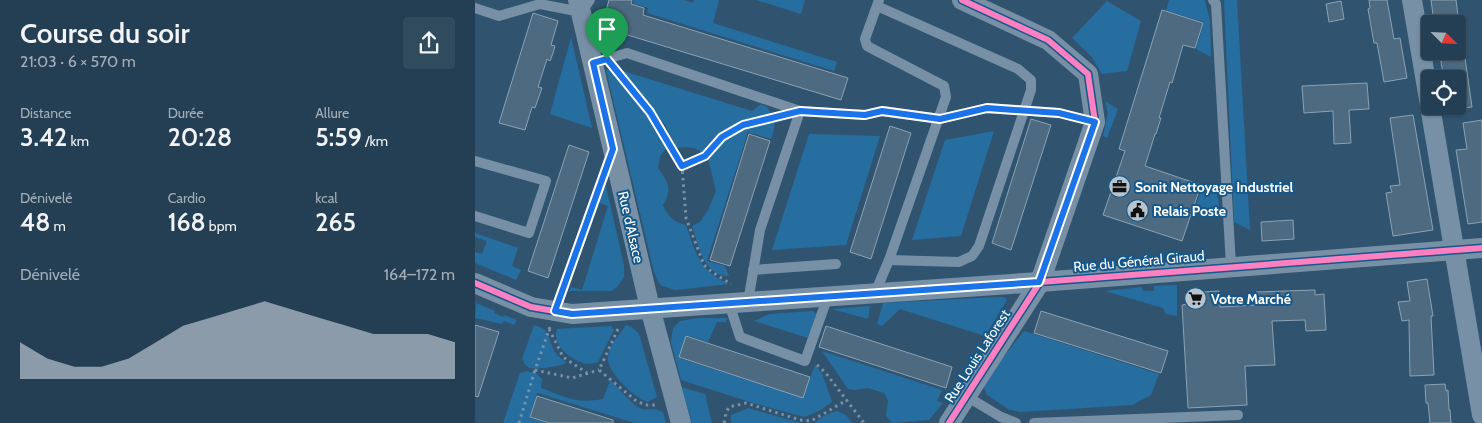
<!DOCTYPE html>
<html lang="fr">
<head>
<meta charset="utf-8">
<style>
	body { margin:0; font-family:Cabin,sans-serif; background:#304a5e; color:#f1f3f6; height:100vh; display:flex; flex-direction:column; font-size:19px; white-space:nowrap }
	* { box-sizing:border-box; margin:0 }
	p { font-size:16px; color:#a3afb8 }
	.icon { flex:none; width:28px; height:28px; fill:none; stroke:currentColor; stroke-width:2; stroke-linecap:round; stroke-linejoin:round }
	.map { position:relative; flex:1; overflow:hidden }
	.drawer { display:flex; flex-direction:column; background:#243f54; width:475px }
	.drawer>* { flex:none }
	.needle { width:32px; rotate:114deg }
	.controls { position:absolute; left:946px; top:15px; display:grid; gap:10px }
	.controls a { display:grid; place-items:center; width:45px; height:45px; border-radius:5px; background:#243f54; box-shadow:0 1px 4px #0004,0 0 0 1px #41586b; font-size:25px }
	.pin { position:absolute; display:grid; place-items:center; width:42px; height:42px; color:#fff; margin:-51px -21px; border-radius:50% 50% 50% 0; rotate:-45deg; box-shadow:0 0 5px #0007 }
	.pin .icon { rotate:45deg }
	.round { display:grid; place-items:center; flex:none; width:52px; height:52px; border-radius:5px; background:#304a5e }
	.overview { display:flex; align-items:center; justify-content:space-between; height:85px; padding:0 20px }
	h1 { font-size:28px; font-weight:600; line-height:38px }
	.metrics { display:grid; grid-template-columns:repeat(3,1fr); gap:8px; height:85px; padding:5px 20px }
	.metrics div { display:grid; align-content:center }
	.metrics b { font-size:25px; font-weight:600 }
	.metrics small { font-size:14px; font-weight:400 }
	.metrics p { font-size:14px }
	.chart { height:140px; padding:10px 20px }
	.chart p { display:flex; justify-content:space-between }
	.chart svg { width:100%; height:90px; margin-top:5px; fill:#b7c3cd; opacity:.7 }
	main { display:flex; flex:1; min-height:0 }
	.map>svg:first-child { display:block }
</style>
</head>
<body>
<main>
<section class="drawer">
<div class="overview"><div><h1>Course du soir</h1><p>21:03 · 6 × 570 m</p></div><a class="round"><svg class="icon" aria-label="share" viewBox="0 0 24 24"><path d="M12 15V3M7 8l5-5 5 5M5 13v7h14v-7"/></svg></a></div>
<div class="metrics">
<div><p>Distance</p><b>3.42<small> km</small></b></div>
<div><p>Durée</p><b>20:28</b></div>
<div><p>Allure</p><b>5:59<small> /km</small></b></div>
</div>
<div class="metrics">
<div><p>Dénivelé</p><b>48<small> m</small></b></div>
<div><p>Cardio</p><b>168<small> bpm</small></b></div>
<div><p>kcal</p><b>265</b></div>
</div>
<div class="chart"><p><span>Dénivelé</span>164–172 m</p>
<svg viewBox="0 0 160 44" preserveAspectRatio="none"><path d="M0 44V26L10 34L20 38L30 38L40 34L50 26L60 18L70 14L80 10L90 6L100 10L110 14L120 18L130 22L140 22L150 22L160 26V44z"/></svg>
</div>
</section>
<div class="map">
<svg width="1007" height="423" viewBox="0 0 1007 423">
	<rect width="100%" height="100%" fill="#305470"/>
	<!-- green -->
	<g fill="#266da0">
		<path d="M 159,0 L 208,0 L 218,3 L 219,0 L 244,0 L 238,23 L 362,62 L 359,71 L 172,13 L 173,8 L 158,3 Z"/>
		<path d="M 281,0 L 330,0 L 326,14 Z"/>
		<path d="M 694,0 L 729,0 L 730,1 L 735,20 L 736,57 L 721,49 L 729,22 L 691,11 Z"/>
		<path d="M 749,0 L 762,0 L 775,230 L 759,222 Z"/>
		<path d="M 632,1 L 666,21 L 652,71 L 627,74 L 616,56 L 597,38 Z"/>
		<path d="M 96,37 L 117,128 L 75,114 Z"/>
		<path d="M 131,70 L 135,70 L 172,111 L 193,145 L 185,157 L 183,168 C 193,182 198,189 188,205 C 192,216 200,223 211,225 C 221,254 224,271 254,284 L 200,290 L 185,285 L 179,272 Z"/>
		<path d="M 145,70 L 277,111 L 286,104 L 292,107 L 296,113 C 271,121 240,128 228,154 C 221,147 212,146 202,148 L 190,125 Z"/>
		<path d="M 630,101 L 643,109 L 632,138 L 628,136 L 633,113 Z"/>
		<path d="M 300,119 L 299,130 L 296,139 L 273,132 L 232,261 L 250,266 L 254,276 C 228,276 224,245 217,226 L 225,222 L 233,210 L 241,191 L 233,158 L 240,145 L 255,133 Z"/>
		<path d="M 519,131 L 486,236 L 437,240 L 470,140 Z"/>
		<path d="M 334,134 L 405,136 L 371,245 L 297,250 Z"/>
		<path d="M 131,186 L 149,265 L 149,277 L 143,286 L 137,291 L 94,291 L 96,287 L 107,290 L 133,206 L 122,202 L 126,188 Z"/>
		<path d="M 727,187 L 735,188 L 741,193 L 744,203 L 743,217 L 720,209 Z"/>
		<path d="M 0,233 L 43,248 L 37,266 L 46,270 L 41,280 L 0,263 L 0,252 L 7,254 L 12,241 L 0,237 Z"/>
		<path d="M 702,285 L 702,316 L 691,314 L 688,308 L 630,291 L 667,287 L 668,291 L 679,291 L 679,286 Z"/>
		<path d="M 523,297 L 529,297 L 532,300 L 510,336 L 425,309 L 407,326 L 402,324 L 408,303 Z"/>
		<path d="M 1,303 L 20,311 L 19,313 L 28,317 L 29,315 L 42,320 L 39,325 L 29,321 L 27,324 L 0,318 Z"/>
		<path d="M 395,306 L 393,319 L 357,309 Z"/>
		<path d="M 338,311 L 341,314 L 333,338 L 279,321 L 294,314 Z"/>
		<path d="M 224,318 L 252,318 L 251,322 L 242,322 L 233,342 L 211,335 L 204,358 L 328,398 L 340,365 L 347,373 L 357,402 L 344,411 L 329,417 L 278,403 L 206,380 L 196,342 L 198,328 L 205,321 Z"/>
		<path d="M 59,325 C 77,330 72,338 80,352 C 83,357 88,360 92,363 C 85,366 61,370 55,368 C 50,366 49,363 47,359 Z"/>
		<path d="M 151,325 L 157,327 L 164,334 L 182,397 L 172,402 C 159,397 130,371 133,356 C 134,345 145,334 151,325 Z"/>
		<path d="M 136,326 L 139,330 L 123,362 C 119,363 114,364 111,364 C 96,360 76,345 82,329 Z"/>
		<path d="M 549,331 L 684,374 L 676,395 L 657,405 L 545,412 L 533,409 L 511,394 L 508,383 Z"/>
		<path d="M 347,351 L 467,390 L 462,401 L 468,403 L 454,420 L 417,423 L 411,416 L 413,401 L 409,393 L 393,388 L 380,390 L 373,389 Z"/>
		<path d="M 52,371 L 62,374 L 67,379 L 66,388 C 91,397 100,404 128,399 L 135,381 L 137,382 C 144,388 159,408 168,409 C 177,410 178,407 188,412 L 191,423 L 160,423 L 62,393 L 54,418 L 70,422 L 69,423 L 28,423 L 45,373 Z"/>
		<path d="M 206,387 L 230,394 L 237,423 L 217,423 Z"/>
		<path d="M 273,408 L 326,423 L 256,423 L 256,415 Z"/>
		<path d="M 362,411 L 371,415 L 377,423 L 339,423 L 350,415 Z"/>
	</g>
	<!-- building -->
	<g fill="#4d6a80" stroke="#8ba2b3">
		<path d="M 134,0 L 157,0 L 156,4 L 169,8 L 168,15 L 373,78 L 366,100 L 146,33 L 146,32 L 136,26 L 132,19 L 132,7 Z"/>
		<path d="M 894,0 L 912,0 L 919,39 L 925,38 L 932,78 L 909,82 L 902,43 L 899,43 L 893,9 L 895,8 Z"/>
		<path d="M 956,0 L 981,0 L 984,24 L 969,24 L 968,20 L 959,22 Z"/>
		<path d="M 866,1 L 869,19 L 854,22 L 851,4 Z"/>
		<path d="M 687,10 L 728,23 L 720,48 L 708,45 L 697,83 L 695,82 L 684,118 L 686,118 L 681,134 L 680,134 L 670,166 L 726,185 L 707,241 L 628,215 L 650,151 L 644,149 Z"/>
		<path d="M 58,13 L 83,21 L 76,45 L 80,46 L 78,53 L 75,61 L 72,59 L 63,87 L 67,88 L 60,108 L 57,107 L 50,130 L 24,123 Z"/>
		<path d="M 964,51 L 989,51 L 997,107 L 982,109 L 982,79 L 969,79 Z"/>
		<path d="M 892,83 L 894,109 L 874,110 L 876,143 L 859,144 L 858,111 L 829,113 L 827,86 Z"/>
		<path d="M 938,115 L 958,230 L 918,236 L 911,193 L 917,192 L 915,186 L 925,185 L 915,118 Z"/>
		<path d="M 556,119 L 576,125 L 536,250 L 517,243 Z"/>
		<path d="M 1007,120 L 1007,222 L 993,224 L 981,150 L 992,149 L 988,123 Z"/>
		<path d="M 415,126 L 436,133 L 396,259 L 375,252 Z"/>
		<path d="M 274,134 L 295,141 L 255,266 L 235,260 Z"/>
		<path d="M 94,145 L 114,152 L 73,278 L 53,271 Z"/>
		<path d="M 818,220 L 819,239 L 787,241 L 786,222 Z"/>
		<path d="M 952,279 L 958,316 L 956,316 L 959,375 L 935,376 L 934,320 L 927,321 L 923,302 L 935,301 L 932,282 Z"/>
		<path d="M 840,290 L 840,295 L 849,294 L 851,330 L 831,331 L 830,320 L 797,321 L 800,365 L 770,366 L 772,405 L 713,408 L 707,305 L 713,304 L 712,293 L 744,291 L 745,307 L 782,305 L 781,292 Z"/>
		<path d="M 566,311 L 693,351 L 686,373 L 559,333 Z"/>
		<path d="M 0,325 L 24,332 L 3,397 L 0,396 Z"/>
		<path d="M 351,326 L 477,367 L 471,388 L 344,347 Z"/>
		<path d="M 211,336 L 335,377 L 328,398 L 204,357 Z"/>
		<path d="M 970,384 L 971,391 L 973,390 L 974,410 L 975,410 L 976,423 L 955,423 L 953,403 L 951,403 L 950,385 Z"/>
		<path d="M 62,396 L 138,420 L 138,423 L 74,423 L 55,417 Z"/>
	</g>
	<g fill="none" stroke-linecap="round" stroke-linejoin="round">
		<!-- path -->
		<g stroke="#7790a5" stroke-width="3" stroke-dasharray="2.5 4" stroke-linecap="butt">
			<path d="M 140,69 L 175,113 L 207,166 L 211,218 L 229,265 L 237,272 L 256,284"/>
			<path d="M 207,166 L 230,156 L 247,137 L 268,125 L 299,117"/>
			<path d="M 75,327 L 60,370 L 97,378 L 124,370"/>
			<path d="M 74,329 L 88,357 L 112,373"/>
			<path d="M 143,329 L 124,370 L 160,400 L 170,405 L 183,405"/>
			<path d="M 342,365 L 350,372 L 389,423"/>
			<path d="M 44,423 L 60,370"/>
			<path d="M 249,423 L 251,413 L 254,407 L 271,403 L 325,420 L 336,421 L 372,400"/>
		</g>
		<!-- service -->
		<g stroke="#7790a5" stroke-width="10">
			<path d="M 738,0 L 741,4 L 756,266"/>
			<path d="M 402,6 L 543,69 L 556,80 L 556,90 L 504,246 L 497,256 L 484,262 L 414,260 L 471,97 L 469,86 L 392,46 L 390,39 L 404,0"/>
			<path d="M 0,8 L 24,16 L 65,4 L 106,12 L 115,0"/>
			<path d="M 118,63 L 152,53 L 325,111 L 389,115 L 407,111 L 465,119 L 512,108 L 585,113 L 620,122"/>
			<path d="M 0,161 L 71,181 L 54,233 L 0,216"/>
			<path d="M 278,270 L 361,264"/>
			<path d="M 400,293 L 414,260"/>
			<path d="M 273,302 L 285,230 L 325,111"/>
			<path d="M 254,303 L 265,337 L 330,361 L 353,296"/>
			<path d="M 80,311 L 136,155"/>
			<path d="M 491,396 L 526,417 L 541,423"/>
			<path d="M 559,423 L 763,415"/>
		</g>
		<!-- minor -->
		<g stroke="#7790a5" stroke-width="20">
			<path d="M 103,0 L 175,308 L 206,423"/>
			<path d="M 937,0 L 955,105"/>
			<path d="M 955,106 L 1007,415"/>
			<path d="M 0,283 L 56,307 L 97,314 L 565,282 L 1007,248"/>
			<path d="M 474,423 L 565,282 L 620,122 L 613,74 L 573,40 L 487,0"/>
		</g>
		<defs>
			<g id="cycleway">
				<path d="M 0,283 L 56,307 L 97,314 L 565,282 L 1007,248"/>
				<path d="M 474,423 L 565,282 L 620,122 L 613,74 L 573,40 L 487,0"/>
			</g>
		</defs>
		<!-- cycleway casing -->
		<use href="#cycleway" stroke="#15588b" stroke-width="9"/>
		<!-- cycleway -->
		<use href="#cycleway" stroke="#ff80c0" stroke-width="6"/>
	</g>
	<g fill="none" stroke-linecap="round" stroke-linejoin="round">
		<defs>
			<path id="route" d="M 132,59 L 175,112 L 207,166 L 230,156 L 247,137 L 268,125 L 325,111 L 390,115 L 407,111 L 465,119 L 512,108 L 584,113 L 620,122 L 564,282 L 97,314 L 80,311 L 138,149 L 118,63 Z"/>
		</defs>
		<!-- route casing -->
		<use href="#route" stroke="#fff" stroke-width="10"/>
		<!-- route -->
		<use href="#route" stroke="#1a73e8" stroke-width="6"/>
	</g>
	<!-- icons -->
	<defs>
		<symbol id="office-disc" viewBox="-11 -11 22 22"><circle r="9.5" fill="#b7c3cd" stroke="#15588b"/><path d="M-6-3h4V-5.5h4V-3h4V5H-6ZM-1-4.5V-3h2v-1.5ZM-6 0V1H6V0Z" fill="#111"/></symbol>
		<symbol id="civic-disc" viewBox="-11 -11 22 22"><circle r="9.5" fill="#b7c3cd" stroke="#15588b"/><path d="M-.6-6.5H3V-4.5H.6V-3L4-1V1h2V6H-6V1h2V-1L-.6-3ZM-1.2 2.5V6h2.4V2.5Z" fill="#111"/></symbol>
		<symbol id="supermarket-disc" viewBox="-11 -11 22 22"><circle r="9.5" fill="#b7c3cd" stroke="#15588b"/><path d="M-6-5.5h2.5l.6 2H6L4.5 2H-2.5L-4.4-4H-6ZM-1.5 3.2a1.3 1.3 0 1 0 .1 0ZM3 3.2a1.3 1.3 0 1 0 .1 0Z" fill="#111"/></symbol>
	</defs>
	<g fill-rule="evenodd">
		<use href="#office-disc" x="632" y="174" width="25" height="25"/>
		<use href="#civic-disc" x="650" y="198" width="25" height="25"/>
		<use href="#supermarket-disc" x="708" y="286" width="25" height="25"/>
	</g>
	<g text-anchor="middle" stroke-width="4" stroke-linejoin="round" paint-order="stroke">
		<!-- poi labels -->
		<g font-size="14" font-weight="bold" fill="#fff" stroke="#15588b" text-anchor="start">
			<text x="660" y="192">Sonit Nettoyage Industriel</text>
			<text x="678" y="216">Relais Poste</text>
			<text x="736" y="304">Votre Marché</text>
		</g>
		<!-- street labels -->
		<g font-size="14" fill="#fff" stroke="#15588b">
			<text transform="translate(156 227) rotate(77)" y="5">Rue d'Alsace</text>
			<text transform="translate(664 261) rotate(-5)" y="5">Rue du Général Giraud</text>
			<text transform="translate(502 356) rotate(-57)" y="5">Rue Louis Laforest</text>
		</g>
	</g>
</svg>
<div class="controls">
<a><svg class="needle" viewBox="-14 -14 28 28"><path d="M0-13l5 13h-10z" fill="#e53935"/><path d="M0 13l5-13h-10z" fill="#a3afb8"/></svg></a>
<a><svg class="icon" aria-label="locate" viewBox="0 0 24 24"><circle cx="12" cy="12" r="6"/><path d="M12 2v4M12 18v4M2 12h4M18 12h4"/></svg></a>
</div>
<div class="pin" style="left:132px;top:59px;background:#1e9e55"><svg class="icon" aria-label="arrive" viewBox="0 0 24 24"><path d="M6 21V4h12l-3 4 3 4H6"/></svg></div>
</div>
</main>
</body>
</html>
